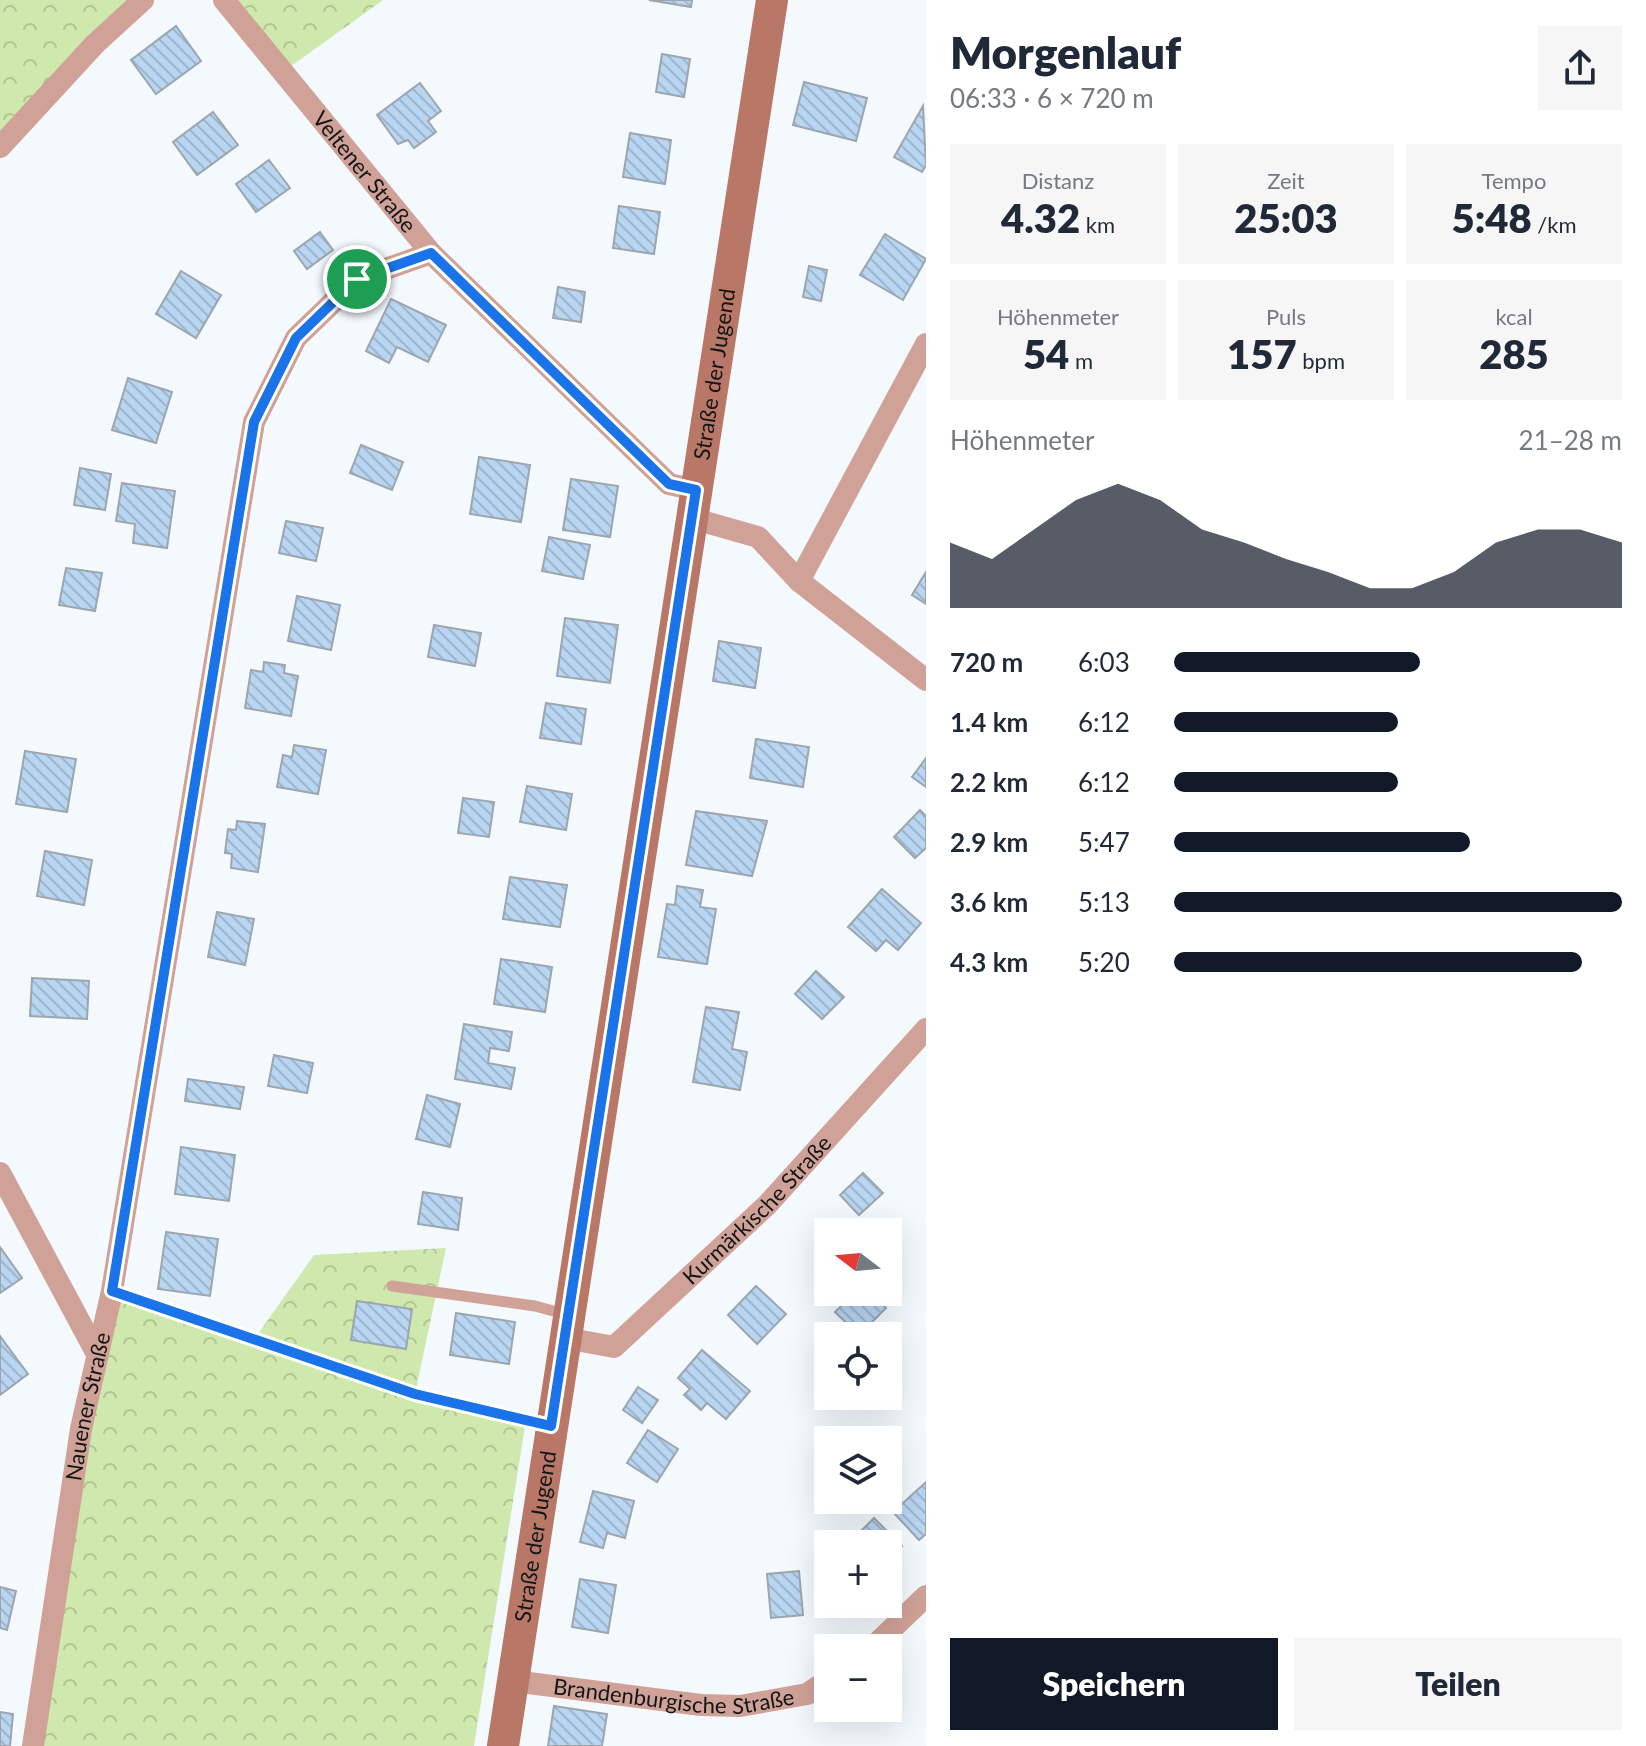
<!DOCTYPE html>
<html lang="de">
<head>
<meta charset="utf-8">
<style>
	body { margin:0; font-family:Lato,sans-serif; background:#f6f6f7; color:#1f2937; height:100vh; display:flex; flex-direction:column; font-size:30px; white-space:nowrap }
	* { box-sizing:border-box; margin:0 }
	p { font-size:26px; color:#747a83 }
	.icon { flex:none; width:44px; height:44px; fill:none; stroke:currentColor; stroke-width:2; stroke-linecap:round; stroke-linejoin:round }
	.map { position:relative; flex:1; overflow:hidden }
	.panel { display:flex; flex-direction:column; background:#fff; width:720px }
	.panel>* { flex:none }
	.needle { width:52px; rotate:286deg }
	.controls { position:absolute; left:814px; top:1218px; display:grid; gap:16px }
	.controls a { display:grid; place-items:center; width:88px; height:88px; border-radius:0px; background:#fff; box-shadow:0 8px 32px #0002; font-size:40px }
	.pin { position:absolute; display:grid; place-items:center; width:68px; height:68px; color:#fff; margin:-34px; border:4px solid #fff; border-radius:50%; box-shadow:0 2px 8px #0007 }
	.round { display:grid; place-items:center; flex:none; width:84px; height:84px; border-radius:0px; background:#f6f6f7 }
	.summary { display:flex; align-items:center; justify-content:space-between; height:136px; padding:0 24px }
	h1 { font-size:44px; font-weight:800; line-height:60px }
	.stats { display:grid; grid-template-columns:repeat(3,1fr); gap:12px; height:136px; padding:8px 24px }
	.stats div { display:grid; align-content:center; border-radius:0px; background:#f6f6f7; text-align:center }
	.stats b { font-size:40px; font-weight:800 }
	.stats small { font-size:22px; font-weight:400 }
	.stats p { font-size:22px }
	.chart { height:224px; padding:16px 24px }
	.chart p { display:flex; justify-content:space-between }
	.chart svg { width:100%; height:144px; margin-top:8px; fill:#111827; opacity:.7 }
	.cta { display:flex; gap:16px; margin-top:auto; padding:16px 24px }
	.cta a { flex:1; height:92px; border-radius:0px; background:#111827; color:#fff; font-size:32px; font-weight:800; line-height:92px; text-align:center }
	.cta a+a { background:#f6f6f7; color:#1f2937 }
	ul { padding:0 24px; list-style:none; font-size:26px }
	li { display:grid; grid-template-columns:128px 96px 1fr; align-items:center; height:60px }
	li i { height:20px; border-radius:10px; background:#111827 }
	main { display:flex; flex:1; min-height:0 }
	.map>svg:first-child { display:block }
</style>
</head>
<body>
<main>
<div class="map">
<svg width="926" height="1746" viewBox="0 0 926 1746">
	<defs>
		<pattern id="forest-crowns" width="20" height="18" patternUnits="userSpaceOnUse" patternTransform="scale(2)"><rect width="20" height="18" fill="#cfe8ad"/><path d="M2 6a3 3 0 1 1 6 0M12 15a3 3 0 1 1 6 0" fill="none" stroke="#b1c694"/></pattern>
		<pattern id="building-back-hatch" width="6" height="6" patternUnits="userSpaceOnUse" patternTransform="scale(2)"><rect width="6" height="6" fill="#b8d5f2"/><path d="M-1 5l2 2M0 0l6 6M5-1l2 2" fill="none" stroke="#9db6cf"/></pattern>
	</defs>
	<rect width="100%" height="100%" fill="#f4f9fe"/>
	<!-- forest -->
	<g fill="url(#forest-crowns)">
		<path d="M 0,0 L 143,0 L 0,147 Z"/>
		<path d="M 224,0 L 383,0 L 283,72 Z"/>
		<path d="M 446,1248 L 415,1394 L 526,1420 L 474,1746 L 33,1746 L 112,1291 L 253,1341 L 314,1255 Z"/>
	</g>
	<!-- building -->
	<g fill="url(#building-back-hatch)" stroke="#9da5ad" stroke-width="2">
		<path d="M 649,0 L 692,0 L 691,7 Z"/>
		<path d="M 176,26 L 201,61 L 156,94 L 131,60 Z"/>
		<path d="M 662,54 L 690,59 L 684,97 L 656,92 Z"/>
		<path d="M 804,82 L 867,98 L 856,141 L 793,125 Z"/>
		<path d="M 420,83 L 441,111 L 428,121 L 436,132 L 414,148 L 408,140 L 398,144 L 377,115 Z"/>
		<path d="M 923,106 L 926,165 L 922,172 L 894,157 Z"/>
		<path d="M 213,112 L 238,145 L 197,175 L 173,142 Z"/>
		<path d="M 630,133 L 671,140 L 665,184 L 623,177 Z"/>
		<path d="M 269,160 L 290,188 L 256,212 L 236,184 Z"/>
		<path d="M 619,206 L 660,212 L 654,254 L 613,248 Z"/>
		<path d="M 320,232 L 333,250 L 307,269 L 294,251 Z"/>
		<path d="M 885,234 L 926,259 L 903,300 L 860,275 Z"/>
		<path d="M 809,266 L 827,270 L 821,301 L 803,297 Z"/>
		<path d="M 181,271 L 221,295 L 196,338 L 156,314 Z"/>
		<path d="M 558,287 L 585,292 L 581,322 L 553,318 Z"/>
		<path d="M 391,299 L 446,325 L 428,362 L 397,347 L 389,363 L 366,351 Z"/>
		<path d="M 128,378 L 172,392 L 156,443 L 112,430 Z"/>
		<path d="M 361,445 L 403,462 L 392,490 L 350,473 Z"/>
		<path d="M 479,457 L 530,465 L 521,522 L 470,514 Z"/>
		<path d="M 80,468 L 111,474 L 105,510 L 74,505 Z"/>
		<path d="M 571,479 L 618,486 L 610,537 L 563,530 Z"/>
		<path d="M 122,483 L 175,491 L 167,548 L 133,543 L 135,524 L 116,521 Z"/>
		<path d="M 286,521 L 323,528 L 316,561 L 279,553 Z"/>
		<path d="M 549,537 L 590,545 L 583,579 L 542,571 Z"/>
		<path d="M 66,568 L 102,573 L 95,611 L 59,605 Z"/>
		<path d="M 926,572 L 926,604 L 912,595 Z"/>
		<path d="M 297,596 L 340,605 L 331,650 L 288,641 Z"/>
		<path d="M 565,618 L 618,625 L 610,683 L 557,676 Z"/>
		<path d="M 434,625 L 481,633 L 475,666 L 428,657 Z"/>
		<path d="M 719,641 L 761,648 L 755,688 L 713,681 Z"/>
		<path d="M 264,662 L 285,665 L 284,673 L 298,676 L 291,716 L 245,708 L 251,670 L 263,672 Z"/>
		<path d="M 546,703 L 586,709 L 581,744 L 540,738 Z"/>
		<path d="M 756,739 L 809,747 L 803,787 L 750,778 Z"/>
		<path d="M 294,745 L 326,750 L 318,794 L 277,787 L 283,755 L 292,757 Z"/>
		<path d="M 25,751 L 76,759 L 67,812 L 16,804 Z"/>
		<path d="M 926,758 L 926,787 L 912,777 Z"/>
		<path d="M 527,786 L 572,794 L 566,830 L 520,822 Z"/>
		<path d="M 463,798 L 494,802 L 489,837 L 458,833 Z"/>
		<path d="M 920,810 L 926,816 L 926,848 L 915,858 L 894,837 Z"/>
		<path d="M 696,811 L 767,821 L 752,876 L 686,865 Z"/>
		<path d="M 237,821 L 265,824 L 258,872 L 231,868 L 232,854 L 225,853 L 228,829 L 236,830 Z"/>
		<path d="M 45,851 L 92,860 L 84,905 L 37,896 Z"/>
		<path d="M 510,877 L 567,885 L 560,927 L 503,919 Z"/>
		<path d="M 677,886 L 703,890 L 700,907 L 716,909 L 707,964 L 658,957 L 667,904 L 675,905 Z"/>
		<path d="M 882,889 L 921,923 L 898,950 L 886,940 L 876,951 L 848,927 Z"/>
		<path d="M 217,912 L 254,919 L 245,965 L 208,957 Z"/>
		<path d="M 501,959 L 552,967 L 545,1012 L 494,1004 Z"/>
		<path d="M 816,971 L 844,997 L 822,1019 L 795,994 Z"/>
		<path d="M 32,978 L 89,981 L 87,1019 L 30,1016 Z"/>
		<path d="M 706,1007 L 739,1012 L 732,1049 L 747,1052 L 740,1090 L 693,1082 Z"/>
		<path d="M 464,1024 L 512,1032 L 509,1051 L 490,1048 L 488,1063 L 515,1068 L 511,1089 L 455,1079 Z"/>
		<path d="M 274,1055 L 313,1063 L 307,1093 L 268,1086 Z"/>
		<path d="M 188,1079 L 244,1087 L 240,1109 L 185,1101 Z"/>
		<path d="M 427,1095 L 460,1104 L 450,1147 L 416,1139 Z"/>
		<path d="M 181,1147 L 235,1155 L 229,1201 L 175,1194 Z"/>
		<path d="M 863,1173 L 883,1193 L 859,1215 L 840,1195 Z"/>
		<path d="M 423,1192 L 462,1198 L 458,1230 L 418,1224 Z"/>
		<path d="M 882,1223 L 899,1237 L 888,1249 L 888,1232 L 874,1232 Z"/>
		<path d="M 166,1232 L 218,1239 L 210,1296 L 158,1289 Z"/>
		<path d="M 0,1247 L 22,1278 L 0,1293 Z"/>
		<path d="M 756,1286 L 786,1314 L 757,1344 L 728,1315 Z"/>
		<path d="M 856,1292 L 870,1292 L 886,1308 L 859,1335 L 835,1312 Z"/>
		<path d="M 357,1301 L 412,1309 L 406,1349 L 351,1340 Z"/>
		<path d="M 456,1313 L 515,1322 L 509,1364 L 450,1355 Z"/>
		<path d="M 0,1336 L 28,1374 L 0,1395 Z"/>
		<path d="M 702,1350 L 750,1391 L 726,1419 L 707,1403 L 701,1410 L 684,1395 L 690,1389 L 678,1378 Z"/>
		<path d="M 638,1387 L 658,1400 L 642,1423 L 623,1410 Z"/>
		<path d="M 882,1429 L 899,1447 L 888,1457 L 888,1440 L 870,1440 Z"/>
		<path d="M 648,1430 L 678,1449 L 657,1482 L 627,1463 Z"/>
		<path d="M 926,1482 L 926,1534 L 919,1540 L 893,1512 Z"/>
		<path d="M 593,1491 L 634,1501 L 625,1538 L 607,1533 L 603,1548 L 580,1542 Z"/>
		<path d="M 874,1518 L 902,1546 L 888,1560 L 888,1544 L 848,1544 Z"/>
		<path d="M 799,1571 L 803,1615 L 771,1618 L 767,1574 Z"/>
		<path d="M 580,1579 L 616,1585 L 608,1633 L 572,1627 Z"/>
		<path d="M 0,1587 L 16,1591 L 7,1630 L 0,1628 Z"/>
		<path d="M 554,1706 L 607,1714 L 602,1746 L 548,1746 Z"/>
		<path d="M 0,1712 L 13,1714 L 10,1746 L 0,1746 Z"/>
	</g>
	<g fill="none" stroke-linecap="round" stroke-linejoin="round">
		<!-- path -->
		<path stroke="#979b9f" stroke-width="5" stroke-dasharray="8 4" stroke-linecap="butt" d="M 131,1298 L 415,1394 L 526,1420"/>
		<!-- lane -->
		<path stroke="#d0a297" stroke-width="11" d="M 392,1286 L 535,1306 L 568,1315"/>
		<!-- street -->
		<g stroke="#d0a297" stroke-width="22">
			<path id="s1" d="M 224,0 L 431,253 L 669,484 L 696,490"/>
			<path d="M 0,147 L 95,44 L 143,0"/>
			<path d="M 691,518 L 758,537 L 799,581 L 926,680"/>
			<path d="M 799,581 L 926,344"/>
			<path d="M 0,1173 L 97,1354"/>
			<path id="s2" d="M 565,1338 L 614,1347 L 768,1204 L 926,1029"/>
			<path d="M 872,1648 L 926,1596"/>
			<path id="s3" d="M 513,1681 L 701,1705 L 740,1706 L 807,1694 L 828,1680"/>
			<path id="s4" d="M 33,1746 L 81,1429 L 112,1291 L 254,422 L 296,338 L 357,279 L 431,253"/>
		</g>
		<!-- secondary -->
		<path stroke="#b97867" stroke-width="32" id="s5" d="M 503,1746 L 772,0"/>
	</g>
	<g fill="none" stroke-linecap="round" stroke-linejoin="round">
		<defs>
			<path id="route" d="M 431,253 L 669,484 L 696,490 L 551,1426 L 415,1394 L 112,1291 L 254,422 L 296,338 L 357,279 Z"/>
		</defs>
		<!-- route casing -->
		<use href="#route" stroke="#fff" stroke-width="16"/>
		<!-- route -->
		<use href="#route" stroke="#1a73e8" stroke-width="10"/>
	</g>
	<g text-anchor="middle" stroke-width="8" stroke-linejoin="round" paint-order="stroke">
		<!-- street labels -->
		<g font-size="22" fill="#131618" stroke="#fff">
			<text dy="8" stroke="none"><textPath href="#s1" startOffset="222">Veltener Straße</textPath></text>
			<text dy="8" stroke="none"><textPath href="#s5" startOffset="1388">Straße der Jugend</textPath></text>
			<text dy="8" stroke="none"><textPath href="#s2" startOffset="248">Kurmärkische Straße</textPath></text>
			<text dy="8" stroke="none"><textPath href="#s4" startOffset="344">Nauener Straße</textPath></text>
			<text dy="8" stroke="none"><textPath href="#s5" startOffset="212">Straße der Jugend</textPath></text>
			<text dy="8" stroke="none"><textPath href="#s3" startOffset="162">Brandenburgische Straße</textPath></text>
		</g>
	</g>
</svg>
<div class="controls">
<a><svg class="needle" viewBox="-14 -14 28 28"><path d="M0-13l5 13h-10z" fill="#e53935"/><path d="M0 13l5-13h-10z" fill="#747a83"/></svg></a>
<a><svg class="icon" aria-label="locate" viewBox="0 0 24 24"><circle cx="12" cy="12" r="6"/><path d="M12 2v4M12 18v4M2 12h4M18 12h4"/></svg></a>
<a><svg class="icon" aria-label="layers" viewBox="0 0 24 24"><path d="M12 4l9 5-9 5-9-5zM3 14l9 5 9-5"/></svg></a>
<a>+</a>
<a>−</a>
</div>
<div class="pin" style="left:357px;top:279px;background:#1e9e55"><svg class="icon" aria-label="arrive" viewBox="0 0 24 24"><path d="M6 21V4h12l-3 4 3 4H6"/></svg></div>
</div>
<section class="panel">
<div class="summary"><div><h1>Morgenlauf</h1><p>06:33 · 6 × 720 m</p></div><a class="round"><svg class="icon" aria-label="share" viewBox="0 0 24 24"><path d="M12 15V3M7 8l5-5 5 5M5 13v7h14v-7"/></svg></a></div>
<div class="stats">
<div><p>Distanz</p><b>4.32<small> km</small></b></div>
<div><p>Zeit</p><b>25:03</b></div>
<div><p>Tempo</p><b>5:48<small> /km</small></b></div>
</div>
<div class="stats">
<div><p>Höhenmeter</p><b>54<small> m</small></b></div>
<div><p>Puls</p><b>157<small> bpm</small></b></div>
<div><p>kcal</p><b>285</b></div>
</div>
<div class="chart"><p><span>Höhenmeter</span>21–28 m</p>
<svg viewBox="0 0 160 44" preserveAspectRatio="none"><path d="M0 44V24L10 29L20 20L30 11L40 6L50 11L60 20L70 24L80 29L90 33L100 38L110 38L120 33L130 24L140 20L150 20L160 24V44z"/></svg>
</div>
<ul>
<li><b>720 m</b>6:03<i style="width:55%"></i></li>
<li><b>1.4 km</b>6:12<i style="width:50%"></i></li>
<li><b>2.2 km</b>6:12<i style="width:50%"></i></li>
<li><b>2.9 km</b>5:47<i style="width:66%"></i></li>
<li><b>3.6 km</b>5:13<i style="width:100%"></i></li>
<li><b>4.3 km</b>5:20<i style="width:91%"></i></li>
</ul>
<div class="cta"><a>Speichern</a><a>Teilen</a></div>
</section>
</main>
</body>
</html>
